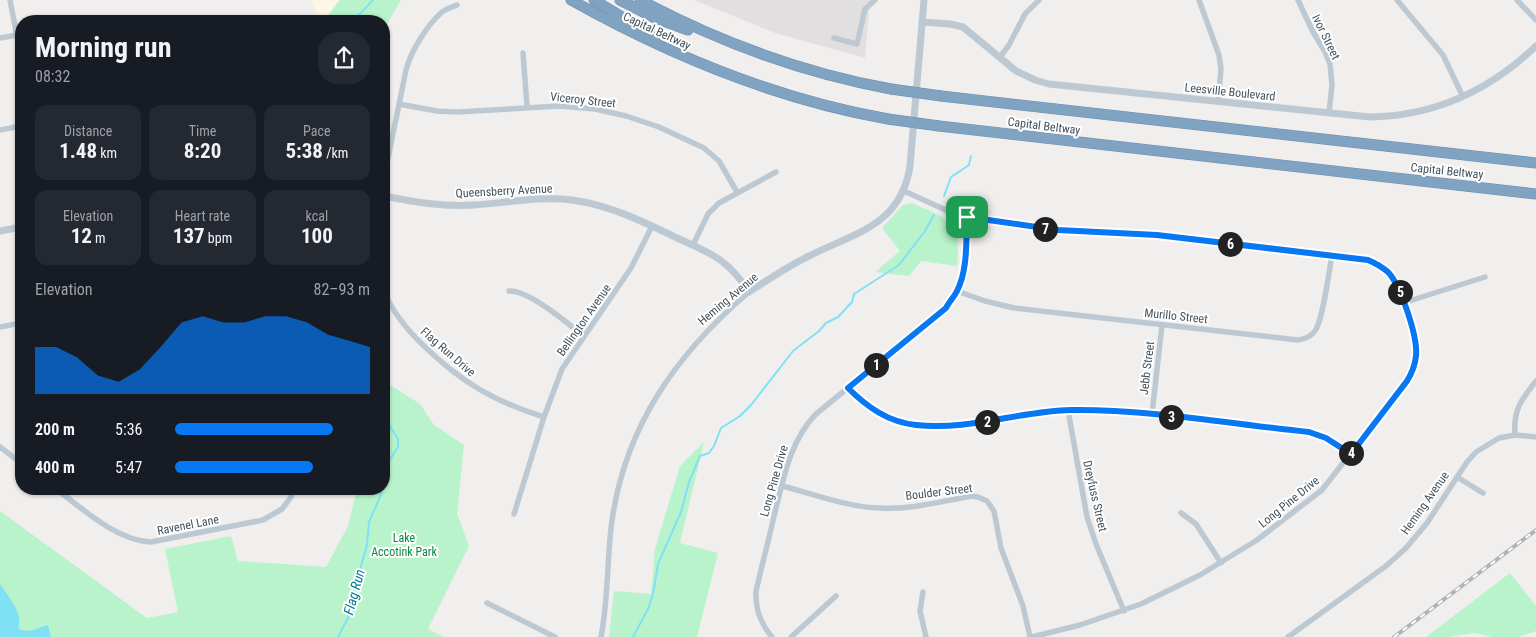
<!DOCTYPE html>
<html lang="en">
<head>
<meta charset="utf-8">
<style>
	body { margin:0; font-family:"Roboto Condensed",sans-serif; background:#242831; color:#f1f3f6; height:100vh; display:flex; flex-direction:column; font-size:19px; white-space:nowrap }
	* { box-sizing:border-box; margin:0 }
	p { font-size:16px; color:#9ea1a6 }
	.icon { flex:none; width:28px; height:28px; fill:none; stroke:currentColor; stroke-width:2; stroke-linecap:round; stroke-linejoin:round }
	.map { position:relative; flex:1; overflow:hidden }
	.details { position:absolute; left:15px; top:15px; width:375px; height:480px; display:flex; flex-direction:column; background:#171b24; border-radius:20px; box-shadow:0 1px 4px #0004 }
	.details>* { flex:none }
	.pin { position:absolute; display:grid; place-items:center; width:42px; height:42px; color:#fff; margin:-21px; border-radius:10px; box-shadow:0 2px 8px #0006 }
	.km { position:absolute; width:25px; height:25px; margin:-12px; border-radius:50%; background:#222; color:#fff; font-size:14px; line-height:25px; text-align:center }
	.round { display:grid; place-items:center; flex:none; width:52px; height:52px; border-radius:20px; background:#242831 }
	.head { display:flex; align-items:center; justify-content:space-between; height:85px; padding:0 20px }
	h1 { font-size:28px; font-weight:700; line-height:38px }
	.stats { display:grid; grid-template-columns:repeat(3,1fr); gap:8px; height:85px; padding:5px 20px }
	.stats div { display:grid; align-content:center; border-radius:12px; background:#242831; text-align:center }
	.stats b { font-size:21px; font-weight:700 }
	.stats small { font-size:14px; font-weight:400 }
	.stats p { font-size:14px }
	.chart { height:140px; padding:10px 20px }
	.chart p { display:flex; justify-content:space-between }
	.chart svg { width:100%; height:90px; margin-top:5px; fill:#0777f2; opacity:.7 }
	ul { padding:0 20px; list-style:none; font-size:16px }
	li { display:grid; grid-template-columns:80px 60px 1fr; align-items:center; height:38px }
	li i { height:12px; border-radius:6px; background:#0777f2 }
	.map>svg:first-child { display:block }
</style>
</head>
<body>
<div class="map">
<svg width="1536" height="637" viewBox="0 0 1536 637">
	<rect width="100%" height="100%" fill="#f1eeee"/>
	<!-- commercial -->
	<path fill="#fef6e5" d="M 310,0 L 339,0 L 322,21 Z"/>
	<!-- education -->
	<path fill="#e2dfe0" d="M 694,0 L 870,0 L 865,58 L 775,33 Z"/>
	<!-- green -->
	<g fill="#b8f3cc">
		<path d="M 340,0 L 401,0 L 384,29 L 384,21 L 324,21 Z"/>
		<path d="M 912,203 C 949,220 962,220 957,266 L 921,261 L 909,276 L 875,272 L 900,251 L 882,228 L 903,205 Z"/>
		<path d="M 384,381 L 420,404 L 434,425 L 464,445 L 457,514 L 469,546 L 428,629 L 443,637 L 0,637 L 0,511 L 147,618 L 178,612 L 165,549 L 231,536 L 238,561 L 326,567 L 348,526 L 357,489 L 384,489 Z"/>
		<path d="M 704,442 L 680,543 L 718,553 L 697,637 L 609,637 L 614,591 L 651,594 L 655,549 L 680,466 Z"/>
		<path d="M 1510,573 L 1536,606 L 1536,631 L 1519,637 L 1493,637 L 1475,633 L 1447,637 L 1426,637 Z"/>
	</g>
	<!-- water -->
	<path fill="#80e1f5" d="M 0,584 C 7,594 16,605 19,617 C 20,620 18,625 19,629 C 30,634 37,628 48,625 L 51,637 L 0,637 Z"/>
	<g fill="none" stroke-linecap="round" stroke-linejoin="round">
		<!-- stream -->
		<g stroke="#80e1f5" stroke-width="2">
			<path d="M 353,21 L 373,0"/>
			<path d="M 944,196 L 951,177 L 969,165 L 971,156"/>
			<path d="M 384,417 L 398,439 L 398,447 L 389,461 L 384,483"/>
			<path d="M 338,637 L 349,616 L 351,600 L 367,545 L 369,522 L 380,497 L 382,489"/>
			<path d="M 633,637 L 648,609 L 653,594 L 658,564 L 681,512 L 689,482 L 700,456 L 709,453 L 714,446 L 721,428 L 740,416 L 751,405 L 793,351 L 819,331 L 826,323 L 838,317 L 852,302 L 854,294 L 899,265 L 925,231 L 934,215"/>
		</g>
		<defs>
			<g id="motorway">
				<path d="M 571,0 C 671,56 775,99 888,119"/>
				<path d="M 594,0 L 655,37"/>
				<path d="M 620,0 L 655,18 L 688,30"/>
				<path d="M 640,0 C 719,42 803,73 891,89"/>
				<path d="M 941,96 L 1536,163"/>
				<path d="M 939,126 L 1536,194"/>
			</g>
		</defs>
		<!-- motorway casing -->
		<use href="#motorway" stroke="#6c8eae" stroke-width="11"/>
		<!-- minor -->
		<g stroke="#bdc9d2" stroke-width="5.5">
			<path d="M 10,0 L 21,57"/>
			<path d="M 1199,0 L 1219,55 L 1221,69 L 1218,102"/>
			<path d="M 1298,0 L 1312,30 L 1325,52 L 1330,64 L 1332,85 L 1329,113"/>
			<path d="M 1397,0 L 1443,55 L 1463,97"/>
			<path d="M 1517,0 L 1536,20"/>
			<path d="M 0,38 L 17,35"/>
			<path d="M 834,38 L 857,44 L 865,9 L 875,0"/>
			<path d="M 523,53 L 527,106"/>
			<path d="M 1000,57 L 1009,45 L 1025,14 L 1039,0"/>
			<path d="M 399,104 L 437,111 L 457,112 L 559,106 L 595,109 L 626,116 L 659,127 L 704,148 L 719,161 L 737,192"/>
			<path d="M 0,130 L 21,126"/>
			<path d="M 384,178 L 406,70 C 411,51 427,25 442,12 C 446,9 452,7 457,5"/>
			<path d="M 904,191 L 950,212 L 967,217 L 1030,227 L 1083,232 L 1157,235 L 1368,260 C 1375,263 1382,267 1388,272 C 1401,286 1418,337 1416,356 C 1415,365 1412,373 1407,381 L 1322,490 L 1257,540 L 1200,575 L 1141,604 L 1080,625 L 1032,637"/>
			<path d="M 693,245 L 708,214 L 719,203 L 776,172"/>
			<path d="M 384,291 C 393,313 407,330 424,346 C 461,382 495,402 544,417"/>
			<path d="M 509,291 C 529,290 567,323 584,336"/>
			<path d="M 957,291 L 985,301 L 1014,308 L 1298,340 C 1305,339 1311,337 1315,331 C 1323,320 1329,271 1332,255"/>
			<path d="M 1403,303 L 1485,277"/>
			<path d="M 0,327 L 21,323"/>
			<path d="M 848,388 C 867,407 888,422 916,425 C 969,431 1019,411 1071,410 C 1149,409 1231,424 1309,432 L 1327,438 L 1351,454"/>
			<path d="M 1068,410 L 1087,517 L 1096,544 L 1124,611"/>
			<path d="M 1152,414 L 1162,325"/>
			<path d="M 1515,435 C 1513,410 1521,400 1536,381"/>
			<path d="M 0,447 L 21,463"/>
			<path d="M 1457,477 L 1483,493"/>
			<path d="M 782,486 C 814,494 847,507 880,508 C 910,510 942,501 972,496 L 978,497 L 987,501 L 994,511 L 1001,548 L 1023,606 L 1030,637"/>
			<path d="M 56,489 C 83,509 117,541 151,542 L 263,520 L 282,509 L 291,497 L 294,489"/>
			<path d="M 1181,513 L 1196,524 L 1221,563"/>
			<path d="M 514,514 L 544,417 L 562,369 L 631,268 L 652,226"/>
			<path d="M 923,592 L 920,611 L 926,637"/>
			<path d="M 487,603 L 555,637"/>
			<path d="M 601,637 C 608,601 607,564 611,528 C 623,429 675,355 749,292"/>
			<path d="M 772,637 C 761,624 755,608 756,591 C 762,565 769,539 775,512 C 784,477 790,441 816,414 L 946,308 C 949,302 954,297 957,291 C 968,270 966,240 967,217"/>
			<path d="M 791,637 L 836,596"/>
			<path d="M 1288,637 L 1386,566 L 1406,548 L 1427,523 L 1467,462 L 1476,452 L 1499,438 L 1515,435 L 1536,437"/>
		</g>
		<!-- tertiary -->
		<g stroke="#bdc9d2" stroke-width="7">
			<path d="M 922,22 L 950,24 L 963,27 L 1016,71 L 1035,80 L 1049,84 L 1370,117 C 1434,116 1490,90 1536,46"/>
			<path d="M 384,196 C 414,202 443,207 474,205 C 507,203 539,196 572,200 C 609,205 642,221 675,237 C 710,253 727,258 749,292 C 769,279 788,266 809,256 C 854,233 901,226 910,166 L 924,0"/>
			<path d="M 0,231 L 21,227"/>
		</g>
		<!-- motorway -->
		<use href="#motorway" stroke="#81a3c2" stroke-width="10"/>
		<defs>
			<path id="rail" d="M 1394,637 L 1536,530"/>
		</defs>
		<!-- rail casing -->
		<use href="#rail" stroke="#b0b4b9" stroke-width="4"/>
		<!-- rail -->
		<use href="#rail" stroke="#fff" stroke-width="2" stroke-dasharray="5.5" stroke-linecap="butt"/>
		<defs>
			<g id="motorway-bridge">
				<path d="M 891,89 L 941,96"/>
				<path d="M 888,119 L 939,126"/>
			</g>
		</defs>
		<!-- motorway-bridge casing -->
		<use href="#motorway-bridge" stroke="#6c8eae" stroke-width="11" stroke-linecap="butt"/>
		<!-- motorway-bridge -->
		<use href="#motorway-bridge" stroke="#81a3c2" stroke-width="10"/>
	</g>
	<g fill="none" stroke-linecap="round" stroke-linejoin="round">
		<defs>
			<path id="route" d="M 967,217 L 1058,230 L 1157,235 L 1368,260 C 1375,263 1382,267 1388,272 C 1401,286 1418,337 1416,356 C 1415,365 1412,373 1407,381 L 1351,454 L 1326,438 L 1309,432 C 1231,424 1149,409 1071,410 C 1019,411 969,431 916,425 C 888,422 867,407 848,388 L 946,308 C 949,302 954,297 957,291 C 968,270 966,240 967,217 Z"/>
		</defs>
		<!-- route casing -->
		<use href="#route" stroke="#fff" stroke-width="10"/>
		<!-- route -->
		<use href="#route" stroke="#0777f2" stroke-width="6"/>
	</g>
	<g text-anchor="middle" stroke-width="4" stroke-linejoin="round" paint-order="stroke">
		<!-- street labels -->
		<g font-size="12" fill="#44535e" stroke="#fff">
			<text transform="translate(657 31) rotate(25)" y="4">Capital Beltway</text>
			<text transform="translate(1326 37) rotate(64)" y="4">Ivor Street</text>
			<text transform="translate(1230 92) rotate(6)" y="4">Leesville Boulevard</text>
			<text transform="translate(583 100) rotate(6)" y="4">Viceroy Street</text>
			<text transform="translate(1044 126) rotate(7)" y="4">Capital Beltway</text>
			<text transform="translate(1447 171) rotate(6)" y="4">Capital Beltway</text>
			<text transform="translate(504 191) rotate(-3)" y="4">Queensberry Avenue</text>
			<text transform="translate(728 299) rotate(-40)" y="4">Heming Avenue</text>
			<text transform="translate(1176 316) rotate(6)" y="4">Murillo Street</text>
			<text transform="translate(584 320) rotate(-55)" y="4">Bellington Avenue</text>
			<text transform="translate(448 352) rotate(41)" y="4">Flag Run Drive</text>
			<text transform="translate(1147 368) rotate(-83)" y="4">Jebb Street</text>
			<text transform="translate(774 481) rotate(-74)" y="4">Long Pine Drive</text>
			<text transform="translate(939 492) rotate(-7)" y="4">Boulder Street</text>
			<text transform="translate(1095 496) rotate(77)" y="4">Dreyfuss Street</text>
			<text transform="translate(1289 502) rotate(-39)" y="4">Long Pine Drive</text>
			<text transform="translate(1425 503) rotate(-55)" y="4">Heming Avenue</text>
			<text transform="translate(188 525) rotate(-11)" y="4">Ravenel Lane</text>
		</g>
		<!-- park labels -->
		<g font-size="12" fill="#0e8645" stroke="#fff">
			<text x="404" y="542">Lake<tspan x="404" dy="14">Accotink Park</tspan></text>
		</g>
		<!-- water labels -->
		<g font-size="14" font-style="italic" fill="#037b94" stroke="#fff">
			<text transform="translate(354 592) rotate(-75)" y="5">Flag Run</text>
		</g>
	</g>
</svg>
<div class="pin" style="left:967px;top:217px;background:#1e9e55"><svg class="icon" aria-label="arrive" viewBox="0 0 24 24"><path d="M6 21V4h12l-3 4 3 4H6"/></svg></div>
<b class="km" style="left:876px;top:365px">1</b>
<b class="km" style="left:987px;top:422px">2</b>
<b class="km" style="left:1171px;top:417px">3</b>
<b class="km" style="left:1351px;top:453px">4</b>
<b class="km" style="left:1400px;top:292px">5</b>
<b class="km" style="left:1230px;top:244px">6</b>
<b class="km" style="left:1045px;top:229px">7</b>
<section class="details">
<div class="head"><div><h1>Morning run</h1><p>08:32</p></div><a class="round"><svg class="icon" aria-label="share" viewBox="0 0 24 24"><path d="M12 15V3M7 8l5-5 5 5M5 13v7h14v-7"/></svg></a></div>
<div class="stats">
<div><p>Distance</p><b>1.48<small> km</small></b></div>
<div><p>Time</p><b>8:20</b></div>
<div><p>Pace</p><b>5:38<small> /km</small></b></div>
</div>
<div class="stats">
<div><p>Elevation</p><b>12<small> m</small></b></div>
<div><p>Heart rate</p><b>137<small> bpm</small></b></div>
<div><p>kcal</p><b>100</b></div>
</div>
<div class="chart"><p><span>Elevation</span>82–93 m</p>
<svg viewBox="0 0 160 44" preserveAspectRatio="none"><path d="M0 44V21L10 21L20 26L30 35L40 38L50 32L60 21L70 9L80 6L90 9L100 9L110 6L120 6L130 9L140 15L150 18L160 21V44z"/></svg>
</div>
<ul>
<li><b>200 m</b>5:36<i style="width:81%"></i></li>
<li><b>400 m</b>5:47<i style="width:71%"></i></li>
</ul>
</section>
</div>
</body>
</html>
